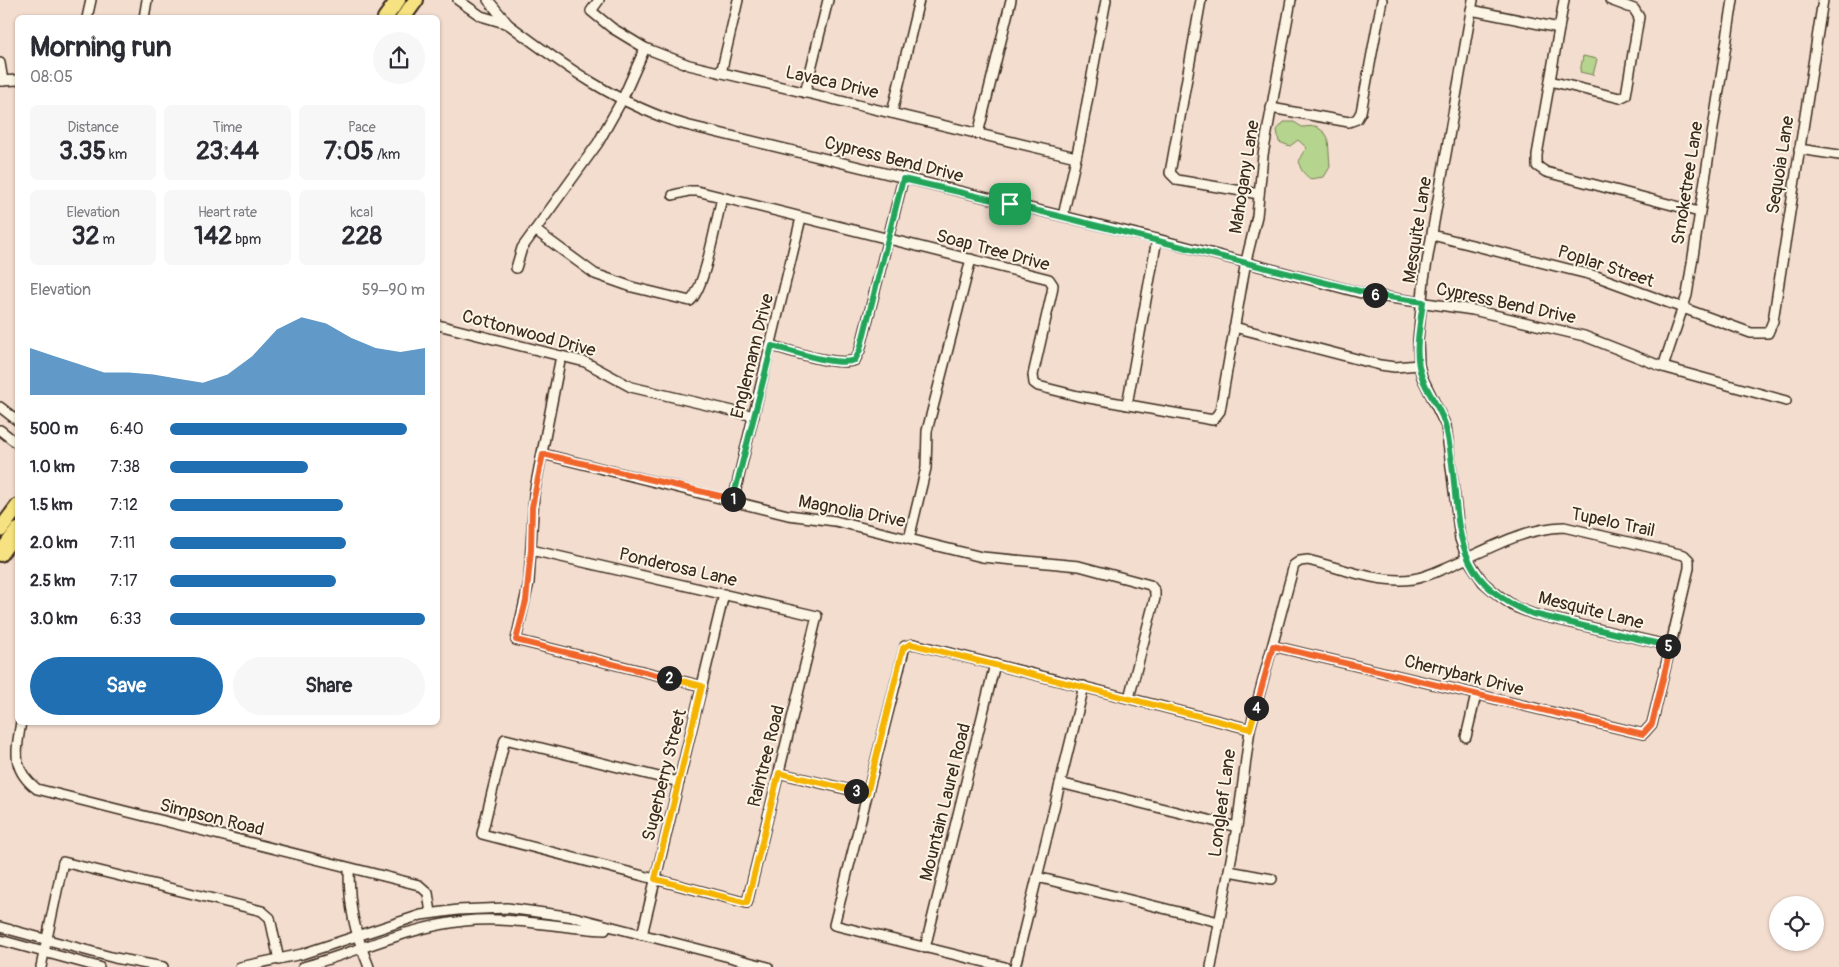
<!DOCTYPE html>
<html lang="en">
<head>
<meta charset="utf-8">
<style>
	body { margin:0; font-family:Pangolin,sans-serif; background:#f7f7f7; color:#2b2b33; height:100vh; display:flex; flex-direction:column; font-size:19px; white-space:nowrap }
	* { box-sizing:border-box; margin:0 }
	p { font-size:16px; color:#7c7c81 }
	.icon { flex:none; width:28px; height:28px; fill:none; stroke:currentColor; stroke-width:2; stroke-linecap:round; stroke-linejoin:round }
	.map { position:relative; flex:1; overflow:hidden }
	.drawer { position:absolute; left:15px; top:15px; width:425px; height:710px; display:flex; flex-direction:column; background:#fff; border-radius:8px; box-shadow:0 1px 4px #0004 }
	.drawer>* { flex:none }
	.controls { position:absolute; left:1769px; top:896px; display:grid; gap:10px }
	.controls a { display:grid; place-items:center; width:55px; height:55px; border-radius:50%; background:#fff; box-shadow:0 1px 4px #0004; font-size:25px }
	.pin { position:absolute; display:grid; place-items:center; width:42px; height:42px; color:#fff; margin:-21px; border-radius:10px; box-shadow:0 2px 8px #0006 }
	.km { position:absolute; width:25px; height:25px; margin:-12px; border-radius:50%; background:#222; color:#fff; font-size:14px; line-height:25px; text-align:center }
	.round { display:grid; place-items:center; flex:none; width:52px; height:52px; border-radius:26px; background:#f7f7f7 }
	.head { display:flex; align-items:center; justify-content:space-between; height:85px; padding:0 15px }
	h1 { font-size:28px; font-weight:700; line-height:38px }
	.figures { display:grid; grid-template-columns:repeat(3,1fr); gap:8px; height:85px; padding:5px 15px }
	.figures div { display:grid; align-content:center; border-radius:8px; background:#f7f7f7; text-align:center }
	.figures b { font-size:25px; font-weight:700 }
	.figures small { font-size:14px; font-weight:400 }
	.figures p { font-size:14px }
	.chart { height:140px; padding:10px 15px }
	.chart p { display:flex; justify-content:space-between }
	.chart svg { width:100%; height:90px; margin-top:5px; fill:#1f6fb2; opacity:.7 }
	.primary-button { display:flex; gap:10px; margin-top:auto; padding:10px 15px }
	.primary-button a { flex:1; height:58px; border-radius:30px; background:#1f6fb2; color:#fff; font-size:20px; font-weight:700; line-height:58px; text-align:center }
	.primary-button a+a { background:#f7f7f7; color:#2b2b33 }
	ul { padding:0 15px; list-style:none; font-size:16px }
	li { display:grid; grid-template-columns:80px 60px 1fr; align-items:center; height:38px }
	li i { height:12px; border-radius:6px; background:#1f6fb2 }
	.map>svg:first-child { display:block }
</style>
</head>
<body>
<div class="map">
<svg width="1839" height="967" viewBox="0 0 1839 967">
	<rect width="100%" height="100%" fill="#f3ddcf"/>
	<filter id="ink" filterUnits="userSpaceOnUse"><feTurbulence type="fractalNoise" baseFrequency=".02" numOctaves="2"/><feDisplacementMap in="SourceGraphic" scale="10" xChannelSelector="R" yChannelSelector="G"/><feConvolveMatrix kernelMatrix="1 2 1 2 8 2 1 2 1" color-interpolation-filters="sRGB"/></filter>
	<g filter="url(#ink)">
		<!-- green -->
		<g fill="#b5d48d" stroke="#787f56">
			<path d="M 1583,56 L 1597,59 L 1593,75 L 1580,72 Z"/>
			<path d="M 1284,122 L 1294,122 L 1302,127 L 1316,126 L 1325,133 L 1328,138 L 1330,167 L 1324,177 L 1310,179 C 1298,169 1295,160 1307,148 L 1298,140 L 1290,146 L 1279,142 L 1277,130 Z"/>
		</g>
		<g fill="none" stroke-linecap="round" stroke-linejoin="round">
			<defs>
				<g id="minor">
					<path d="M 458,0 L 481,16 L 508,24 L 488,0"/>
					<path d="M 599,0 L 591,11 L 612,28 L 645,48 L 689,65 L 1076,157"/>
					<path d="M 1201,0 L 1170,173 L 1177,180 L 1259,194"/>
					<path d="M 1473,0 L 1424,279 L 1418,340 L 1419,365 L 1422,377 L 1446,426 L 1460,539 L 1467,558 L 1483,582 L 1498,595 L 1515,607 L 1533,614 L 1671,646"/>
					<path d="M 1564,0 L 1537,155 L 1537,166 L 1546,172 L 1699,212"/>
					<path d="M 1471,10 L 1559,28"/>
					<path d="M 87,18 L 91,0"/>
					<path d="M 144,18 L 147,0"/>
					<path d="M 508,24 C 564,66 618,105 686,125 L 1157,239 L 1365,294 L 1473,310 L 1584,336 L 1663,367 L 1786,401"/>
					<path d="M 0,63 L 3,81"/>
					<path d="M 721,73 L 738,0"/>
					<path d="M 0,81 L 18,80"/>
					<path d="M 1550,81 L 1620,98 L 1626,95 L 1639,17 L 1634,9 L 1610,0"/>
					<path d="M 805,93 L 828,0"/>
					<path d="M 1271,108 L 1349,122 L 1357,119 L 1361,112 L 1382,0"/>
					<path d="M 892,113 L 919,0"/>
					<path d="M 978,134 L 1011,0"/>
					<path d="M 1799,149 L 1839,155"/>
					<path d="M 673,195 L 689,191 L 697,191 L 1049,279 L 1053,285 L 1052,292 L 1033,375 L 1034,383 L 1038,386 L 1078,396 L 1213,420 L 1220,411 L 1246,261 L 1257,216 L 1263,155 L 1291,0"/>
					<path d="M 1063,216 L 1080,140 L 1106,0"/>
					<path d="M 535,230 L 595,274 L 632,287 L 690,301 C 705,289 716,220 722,198"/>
					<path d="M 1432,235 L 1596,276 L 1751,333 L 1768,333 L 1773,321 L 1823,0"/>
					<path d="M 516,268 L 522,248 L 598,143 L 622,100 L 645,48"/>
					<path d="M 438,325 L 585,362 L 631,387 L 754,416"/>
					<path d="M 1234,327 L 1380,365 L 1395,367 L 1419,365"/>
					<path d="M 772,346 C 793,351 836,367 855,360 L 860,350 L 903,179"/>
					<path d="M 561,356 L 534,494 L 529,582 L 516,640 L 702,686"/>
					<path d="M 1663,367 L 1687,295 L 1733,0"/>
					<path d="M 1127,405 L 1157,239"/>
					<path d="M 0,407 L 18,421"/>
					<path d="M 0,430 L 18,444"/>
					<path d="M 543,454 L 788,515 L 835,521 L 982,557 L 1079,566 L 1150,585 L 1155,591 L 1155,598 L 1129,698"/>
					<path d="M 733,501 L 801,218"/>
					<path d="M 909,539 L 926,468 L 927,431 L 971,259"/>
					<path d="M 531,550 L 817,616 L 747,903 L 482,834 L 505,739 L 679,782"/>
					<path d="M 21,722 C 16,752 11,769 37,789 L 419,885 L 428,893 L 431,913"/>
					<path d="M 1466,737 L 1476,695"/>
					<path d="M 779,773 L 867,794"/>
					<path d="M 1060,783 L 1237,827"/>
					<path d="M 349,868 C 349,908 354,930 369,967"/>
					<path d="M 1229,871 L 1272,879"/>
					<path d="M 1037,877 L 1219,922"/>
					<path d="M 0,927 L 115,958 L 163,967"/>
					<path d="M 642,935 L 724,594"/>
					<path d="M 0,940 L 99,967"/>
					<path d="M 925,948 L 995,664"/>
					<path d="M 41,967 L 63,862 L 262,911 L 270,918 L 279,960"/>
					<path d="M 240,967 L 302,954 L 421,915 L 458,910 L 507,908 L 574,917 L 768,967"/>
					<path d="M 303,967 C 357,952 408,927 464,921 C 512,916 558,928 605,930"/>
					<path d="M 1005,967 L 834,925 L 905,646 L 914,644 L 1250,729"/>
					<path d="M 1015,967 L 1084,686"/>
					<path d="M 1211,967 L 1237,827 L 1250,729 L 1294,565 L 1300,561 L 1308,560 C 1341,568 1379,584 1413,579 C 1427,577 1440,570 1452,565 C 1489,549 1523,528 1564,527 L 1684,555 L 1689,560 L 1689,568 L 1652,724 L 1643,734 L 1273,646"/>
				</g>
				<g id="highway">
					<path d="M 385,18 L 398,0"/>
					<path d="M 403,18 L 416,0"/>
					<path d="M 0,530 L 18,506"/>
					<path d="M 0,554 L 18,530"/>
				</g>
			</defs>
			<!-- minor casing -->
			<use href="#minor" stroke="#3b2a1e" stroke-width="12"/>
			<!-- highway casing -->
			<use href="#highway" stroke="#3b2a1e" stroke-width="18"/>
			<!-- minor -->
			<use href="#minor" stroke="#fcf5e5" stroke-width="9"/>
			<!-- highway -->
			<use href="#highway" stroke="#f7e281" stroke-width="14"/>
		</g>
	</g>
	<g fill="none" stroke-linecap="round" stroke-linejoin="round" filter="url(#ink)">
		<defs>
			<path id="split-1" d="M 733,499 L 772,346 C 793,351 836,367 855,360 L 860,350 L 903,179 L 1010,204"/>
			<path id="split-2" d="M 669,678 L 516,640 L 526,601 L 531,550 L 532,507 L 543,454 L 733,499"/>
			<path id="split-3" d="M 669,678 L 702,686 L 655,879 L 747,903 L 779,773 L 856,791"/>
			<path id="split-4" d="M 856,791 L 867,794 L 903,648 L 911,644 L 1250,729 L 1256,708"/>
			<path id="split-5" d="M 1256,708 L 1273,646 L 1643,734 L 1652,724 L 1671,646 L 1668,646"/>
			<path id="split-6" d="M 1375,295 L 1423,302 C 1420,326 1413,354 1422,377 C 1428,395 1442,409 1446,428 C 1465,507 1438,577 1533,614 L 1668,646"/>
			<path id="split-7" d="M 1010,204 L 1375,295"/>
		</defs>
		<!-- split-1 casing -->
		<use href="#split-1" stroke="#fff" stroke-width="10"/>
		<!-- split-2 casing -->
		<use href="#split-2" stroke="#fff" stroke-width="10"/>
		<!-- split-3 casing -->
		<use href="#split-3" stroke="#fff" stroke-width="10"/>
		<!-- split-4 casing -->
		<use href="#split-4" stroke="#fff" stroke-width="10"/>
		<!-- split-5 casing -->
		<use href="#split-5" stroke="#fff" stroke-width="10"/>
		<!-- split-6 casing -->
		<use href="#split-6" stroke="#fff" stroke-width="10"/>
		<!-- split-7 casing -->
		<use href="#split-7" stroke="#fff" stroke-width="10"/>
		<!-- split-1 -->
		<use href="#split-1" stroke="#22a559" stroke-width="6"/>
		<!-- split-2 -->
		<use href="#split-2" stroke="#f0652b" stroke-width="6"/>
		<!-- split-3 -->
		<use href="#split-3" stroke="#f5b400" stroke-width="6"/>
		<!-- split-4 -->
		<use href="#split-4" stroke="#f5b400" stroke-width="6"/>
		<!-- split-5 -->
		<use href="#split-5" stroke="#f0652b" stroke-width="6"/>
		<!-- split-6 -->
		<use href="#split-6" stroke="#22a559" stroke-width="6"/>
		<!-- split-7 -->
		<use href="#split-7" stroke="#22a559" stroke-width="6"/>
	</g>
	<g text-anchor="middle" stroke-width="4" stroke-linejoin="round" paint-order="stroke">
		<!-- street labels -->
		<g font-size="18" fill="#3b2a1e" stroke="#fcf5e5">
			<text transform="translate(832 82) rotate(13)" y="6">Lavaca Drive</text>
			<text transform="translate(894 159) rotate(14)" y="6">Cypress Bend Drive</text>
			<text transform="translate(1780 165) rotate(-81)" y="6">Sequoia Lane</text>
			<text transform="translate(1244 177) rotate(-81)" y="6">Mahogany Lane</text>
			<text transform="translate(1687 183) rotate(-81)" y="6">Smoketree Lane</text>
			<text transform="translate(1417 230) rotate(-81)" y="6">Mesquite Lane</text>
			<text transform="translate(993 250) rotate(15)" y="6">Soap Tree Drive</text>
			<text transform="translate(1606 266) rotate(18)" y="6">Poplar Street</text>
			<text transform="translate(1506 303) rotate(12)" y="6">Cypress Bend Drive</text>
			<text transform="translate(529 333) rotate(15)" y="6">Cottonwood Drive</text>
			<text transform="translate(752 356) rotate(-76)" y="6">Englemann Drive</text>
			<text transform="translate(852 511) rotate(11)" y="6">Magnolia Drive</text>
			<text transform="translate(1613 522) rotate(12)" y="6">Tupelo Trail</text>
			<text transform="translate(678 567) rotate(13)" y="6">Ponderosa Lane</text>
			<text transform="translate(1591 610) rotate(14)" y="6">Mesquite Lane</text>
			<text transform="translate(1464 675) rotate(14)" y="6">Cherrybark Drive</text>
			<text transform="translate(766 756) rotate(-76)" y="6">Raintree Road</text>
			<text transform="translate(664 775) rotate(-76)" y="6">Sugerberry Street</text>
			<text transform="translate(945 802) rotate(-76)" y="6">Mountain Laurel Road</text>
			<text transform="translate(1222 803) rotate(-82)" y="6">Longleaf Lane</text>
			<text transform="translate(212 817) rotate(14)" y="6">Simpson Road</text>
		</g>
	</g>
</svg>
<div class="controls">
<a><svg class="icon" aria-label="locate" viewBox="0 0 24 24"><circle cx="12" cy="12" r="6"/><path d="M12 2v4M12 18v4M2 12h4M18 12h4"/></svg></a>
</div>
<div class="pin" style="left:1010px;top:204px;background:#1e9e55"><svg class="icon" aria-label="arrive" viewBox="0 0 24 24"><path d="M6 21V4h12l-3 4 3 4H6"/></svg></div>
<b class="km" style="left:733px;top:499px">1</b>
<b class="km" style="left:669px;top:678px">2</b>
<b class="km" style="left:856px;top:791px">3</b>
<b class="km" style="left:1256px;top:708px">4</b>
<b class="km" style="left:1668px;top:646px">5</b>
<b class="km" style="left:1375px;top:295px">6</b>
<section class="drawer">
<div class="head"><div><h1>Morning run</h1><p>08:05</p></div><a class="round"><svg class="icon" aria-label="share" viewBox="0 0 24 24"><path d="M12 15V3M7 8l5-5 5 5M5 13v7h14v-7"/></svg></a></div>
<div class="figures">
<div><p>Distance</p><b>3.35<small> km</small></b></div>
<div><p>Time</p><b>23:44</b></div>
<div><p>Pace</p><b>7:05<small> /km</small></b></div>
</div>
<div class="figures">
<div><p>Elevation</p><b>32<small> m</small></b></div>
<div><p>Heart rate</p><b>142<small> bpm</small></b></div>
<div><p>kcal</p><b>228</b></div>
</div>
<div class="chart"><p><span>Elevation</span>59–90 m</p>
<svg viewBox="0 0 160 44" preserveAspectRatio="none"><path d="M0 44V21L10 25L20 29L30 33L40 33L50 34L60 36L70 38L80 34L90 25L100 12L110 6L120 9L130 16L140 21L150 23L160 21V44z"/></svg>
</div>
<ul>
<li><b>500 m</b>6:40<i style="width:93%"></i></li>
<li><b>1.0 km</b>7:38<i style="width:54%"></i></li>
<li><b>1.5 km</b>7:12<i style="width:68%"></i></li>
<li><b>2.0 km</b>7:11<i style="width:69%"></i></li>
<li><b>2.5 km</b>7:17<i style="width:65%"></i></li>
<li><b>3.0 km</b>6:33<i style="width:100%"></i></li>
</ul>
<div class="primary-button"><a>Save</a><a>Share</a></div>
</section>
</div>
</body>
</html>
